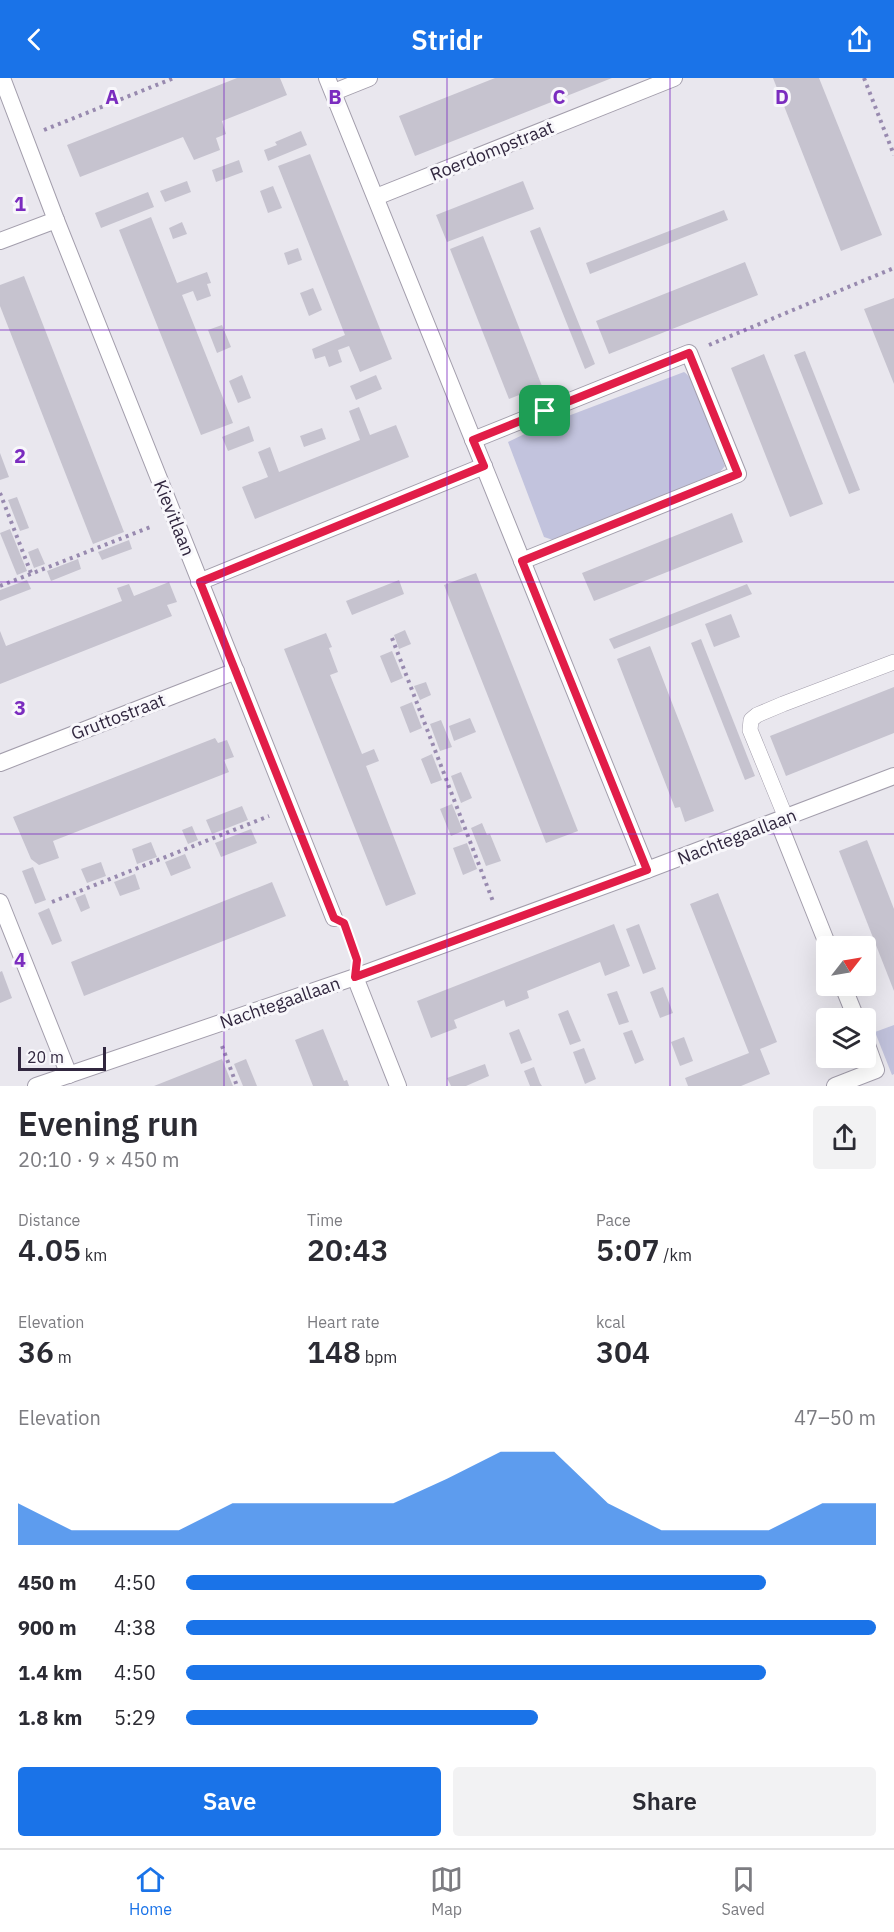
<!DOCTYPE html>
<html lang="en">
<head>
<meta charset="utf-8">
<style>
	body { margin:0; font-family:"IBM Plex Sans",sans-serif; background:#f2f2f3; color:#2b2b33; height:100vh; display:flex; flex-direction:column; font-size:22px; white-space:nowrap }
	* { box-sizing:border-box; margin:0 }
	p { font-size:20px; color:#7c7c81 }
	.icon { flex:none; width:33px; height:33px; fill:none; stroke:currentColor; stroke-width:2; stroke-linecap:round; stroke-linejoin:round }
	.map { position:relative; height:1008px; overflow:hidden }
	.sheet { display:flex; flex-direction:column; background:#fff; flex:1 }
	.sheet>* { flex:none }
	.needle { width:39px; rotate:59deg }
	.fabs { position:absolute; left:816px; top:858px; display:grid; gap:12px }
	.fabs a { display:grid; place-items:center; width:60px; height:60px; border-radius:6px; background:#fff; box-shadow:0 6px 24px #0002; font-size:30px }
	.scale { position:absolute; left:18px; bottom:15px; width:88px; box-sizing:border-box; padding-left:6px; border:3px solid #31273f; border-top:0; font-size:16px; line-height:21px; white-space:nowrap; color:#31273f; -webkit-text-stroke:4px #f8f7fb; paint-order:stroke }
	.pin { position:absolute; display:grid; place-items:center; width:51px; height:51px; color:#fff; margin:-26px; border-radius:12px; box-shadow:0 3px 9px #0006 }
	.round { display:grid; place-items:center; flex:none; width:63px; height:63px; border-radius:6px; background:#f2f2f3 }
	.overview { display:flex; align-items:center; justify-content:space-between; height:102px; padding:0 18px }
	h1 { font-size:33px; font-weight:600; line-height:45px }
	.stats { display:grid; grid-template-columns:repeat(3,1fr); gap:9px; height:102px; padding:6px 18px }
	.stats div { display:grid; align-content:center }
	.stats b { font-size:30px; font-weight:600 }
	.stats small { font-size:16px; font-weight:400 }
	.stats p { font-size:16px }
	.chart { height:168px; padding:12px 18px }
	.chart p { display:flex; justify-content:space-between }
	.chart svg { width:100%; height:108px; margin-top:6px; fill:#1a73e8; opacity:.7 }
	.primary-button { display:flex; gap:12px; margin-top:auto; padding:12px 18px }
	.primary-button a { flex:1; height:69px; border-radius:6px; background:#1a73e8; color:#fff; font-size:24px; font-weight:600; line-height:69px; text-align:center }
	.primary-button a+a { background:#f2f2f3; color:#2b2b33 }
	ul { padding:0 18px; list-style:none; font-size:20px }
	li { display:grid; grid-template-columns:96px 72px 1fr; align-items:center; height:45px }
	li i { height:15px; border-radius:8px; background:#1a73e8 }
	header { display:flex; justify-content:space-between; align-items:center; height:78px; padding:0 18px; background:#1a73e8; color:#fff; font-size:27px; font-weight:600 }
	.tabs { display:flex; justify-content:space-around; align-items:center; height:84px; border-top:2px solid #e1e1e2; background:#fff; font-size:16px; color:#7c7c81 }
	.tabs a { display:grid; justify-items:center; gap:3px }
	.tabs .selected { color:#1a73e8 }
	.map>svg:first-child { display:block }
</style>
</head>
<body>
<header><svg class="icon" aria-label="back" viewBox="0 0 24 24"><path d="M15 5l-7 7 7 7"/></svg>Stridr<svg class="icon" aria-label="share" viewBox="0 0 24 24"><path d="M12 15V3M7 8l5-5 5 5M5 13v7h14v-7"/></svg></header>
<div class="map">
<svg width="894" height="1008" viewBox="0 0 894 1008">
	<rect width="100%" height="100%" fill="#e9e7ee"/>
	<!-- green -->
	<g fill="#c2c3dd">
		<path d="M 684,294 C 699,303 718,369 725,388 L 720,394 L 553,462 L 544,459 L 508,364 L 539,349 Z"/>
		<path d="M 894,947 L 894,996 L 892,997 L 875,954 Z"/>
	</g>
	<!-- building -->
	<g fill="#c6c3cf">
		<path d="M 237,0 L 280,0 L 287,17 L 222,43 L 226,56 L 216,60 L 220,72 L 194,82 L 183,59 L 80,99 L 67,67 Z"/>
		<path d="M 495,0 L 612,0 L 415,78 L 399,38 Z"/>
		<path d="M 773,0 L 819,0 L 882,157 L 841,173 Z"/>
		<path d="M 301,53 L 307,67 L 268,83 L 264,72 L 277,67 L 275,64 Z"/>
		<path d="M 310,76 L 392,281 L 360,294 L 349,268 L 338,272 L 342,284 L 329,289 L 325,278 L 315,281 L 312,271 L 345,257 L 278,88 Z"/>
		<path d="M 239,82 L 243,94 L 216,104 L 212,92 Z"/>
		<path d="M 187,103 L 191,114 L 165,124 L 160,113 Z"/>
		<path d="M 523,103 L 534,131 L 447,164 L 436,137 Z"/>
		<path d="M 273,108 L 282,130 L 268,135 L 260,113 Z"/>
		<path d="M 148,114 L 154,129 L 101,150 L 95,135 Z"/>
		<path d="M 724,132 L 728,142 L 590,196 L 586,185 Z"/>
		<path d="M 151,139 L 177,205 L 207,194 L 211,205 L 207,206 L 211,218 L 197,223 L 193,213 L 182,217 L 233,345 L 201,357 L 119,152 Z"/>
		<path d="M 182,144 L 187,156 L 173,161 L 169,150 Z"/>
		<path d="M 540,149 L 595,286 L 585,291 L 530,153 Z"/>
		<path d="M 483,158 L 542,308 L 509,321 L 450,171 Z"/>
		<path d="M 298,170 L 302,182 L 288,187 L 284,175 Z"/>
		<path d="M 745,184 L 758,217 L 609,276 L 596,243 Z"/>
		<path d="M 24,198 L 124,454 L 93,466 L 0,228 L 0,207 Z"/>
		<path d="M 313,210 L 322,232 L 309,238 L 300,215 Z"/>
		<path d="M 894,220 L 894,306 L 864,231 Z"/>
		<path d="M 222,247 L 231,269 L 217,275 L 208,252 Z"/>
		<path d="M 805,273 L 860,412 L 849,416 L 794,277 Z"/>
		<path d="M 764,276 L 823,426 L 790,439 L 731,290 Z"/>
		<path d="M 242,297 L 251,320 L 238,325 L 229,303 Z"/>
		<path d="M 376,297 L 382,311 L 356,322 L 350,308 Z"/>
		<path d="M 359,329 L 370,357 L 396,347 L 409,379 L 255,441 L 242,409 L 268,399 L 258,374 L 270,369 L 279,394 L 360,362 L 349,333 Z"/>
		<path d="M 249,348 L 254,363 L 228,373 L 222,359 Z"/>
		<path d="M 322,350 L 326,361 L 304,369 L 300,358 Z"/>
		<path d="M 0,375 L 9,399 L 0,402 Z"/>
		<path d="M 17,419 L 29,450 L 20,453 L 8,422 Z"/>
		<path d="M 732,435 L 743,464 L 594,523 L 582,495 Z"/>
		<path d="M 10,451 L 27,493 L 17,497 L 0,455 Z"/>
		<path d="M 129,462 L 132,471 L 102,482 L 98,474 Z"/>
		<path d="M 38,470 L 45,486 L 34,490 L 28,474 Z"/>
		<path d="M 78,481 L 81,491 L 51,503 L 47,493 Z"/>
		<path d="M 476,495 L 578,753 L 546,765 L 444,507 Z"/>
		<path d="M 27,502 L 31,511 L 0,523 L 0,512 Z"/>
		<path d="M 399,502 L 404,516 L 352,537 L 346,523 Z"/>
		<path d="M 169,504 L 177,524 L 167,527 L 172,538 L 0,606 L 0,553 L 6,568 L 122,523 L 117,510 L 129,506 L 134,518 Z"/>
		<path d="M 747,506 L 752,516 L 614,571 L 609,561 Z"/>
		<path d="M 731,536 L 740,559 L 714,569 L 705,546 Z"/>
		<path d="M 405,552 L 411,566 L 399,571 L 394,557 Z"/>
		<path d="M 326,555 L 332,569 L 329,570 L 338,594 L 330,597 L 362,676 L 374,671 L 379,683 L 366,688 L 416,816 L 386,828 L 284,571 Z"/>
		<path d="M 701,561 L 755,698 L 745,702 L 691,565 Z"/>
		<path d="M 650,568 L 714,733 L 685,744 L 680,729 L 675,730 L 617,581 Z"/>
		<path d="M 392,573 L 403,600 L 391,605 L 380,578 Z"/>
		<path d="M 426,604 L 431,617 L 420,622 L 414,608 Z"/>
		<path d="M 894,609 L 894,655 L 786,698 L 770,658 Z"/>
		<path d="M 412,624 L 422,650 L 410,655 L 400,629 Z"/>
		<path d="M 470,640 L 476,654 L 454,663 L 449,648 Z"/>
		<path d="M 441,642 L 452,669 L 440,673 L 430,646 Z"/>
		<path d="M 215,660 L 218,665 L 227,662 L 234,679 L 224,682 L 229,694 L 53,763 L 59,780 L 39,787 L 31,781 L 13,739 Z"/>
		<path d="M 432,676 L 442,702 L 431,706 L 421,681 Z"/>
		<path d="M 461,694 L 472,720 L 461,725 L 451,698 Z"/>
		<path d="M 452,726 L 463,753 L 451,758 L 440,731 Z"/>
		<path d="M 242,728 L 248,742 L 212,756 L 206,742 Z"/>
		<path d="M 482,745 L 487,757 L 490,756 L 501,783 L 486,788 L 471,750 Z"/>
		<path d="M 192,748 L 198,762 L 188,766 L 182,752 Z"/>
		<path d="M 251,751 L 257,765 L 221,779 L 215,765 Z"/>
		<path d="M 867,762 L 894,831 L 894,913 L 839,773 Z"/>
		<path d="M 151,764 L 157,779 L 137,786 L 132,771 Z"/>
		<path d="M 467,765 L 477,791 L 463,797 L 453,770 Z"/>
		<path d="M 185,776 L 191,790 L 171,798 L 165,784 Z"/>
		<path d="M 101,784 L 106,798 L 87,805 L 81,791 Z"/>
		<path d="M 33,789 L 46,822 L 35,826 L 22,793 Z"/>
		<path d="M 135,796 L 140,811 L 120,818 L 114,804 Z"/>
		<path d="M 272,804 L 286,838 L 84,918 L 71,884 Z"/>
		<path d="M 718,815 L 777,964 L 760,971 L 770,996 L 741,1008 L 688,1008 L 685,1000 L 749,975 L 690,826 Z"/>
		<path d="M 85,816 L 90,830 L 81,834 L 75,820 Z"/>
		<path d="M 49,830 L 62,863 L 52,867 L 38,835 Z"/>
		<path d="M 614,846 L 630,888 L 605,898 L 600,884 L 527,913 L 529,920 L 506,929 L 504,922 L 454,942 L 457,950 L 431,960 L 417,923 Z"/>
		<path d="M 639,846 L 656,891 L 643,896 L 626,851 Z"/>
		<path d="M 2,893 L 12,920 L 0,925 L 0,894 Z"/>
		<path d="M 663,909 L 673,935 L 660,940 L 650,914 Z"/>
		<path d="M 617,913 L 629,944 L 619,947 L 607,916 Z"/>
		<path d="M 568,932 L 581,963 L 570,967 L 558,936 Z"/>
		<path d="M 323,951 L 344,1003 L 347,1002 L 349,1008 L 313,1008 L 295,962 Z"/>
		<path d="M 519,951 L 532,982 L 521,986 L 509,955 Z"/>
		<path d="M 632,952 L 644,982 L 635,986 L 623,955 Z"/>
		<path d="M 684,959 L 693,983 L 680,988 L 671,964 Z"/>
		<path d="M 584,970 L 596,1001 L 585,1006 L 573,974 Z"/>
		<path d="M 222,981 L 233,1008 L 154,1008 Z"/>
		<path d="M 246,981 L 257,1008 L 243,1008 L 234,986 Z"/>
		<path d="M 485,986 L 489,998 L 466,1008 L 451,1008 L 447,1000 Z"/>
		<path d="M 534,989 L 540,1005 L 542,1008 L 530,1008 L 524,993 Z"/>
	</g>
	<g fill="none" stroke-linecap="round" stroke-linejoin="round">
		<defs>
			<path id="service" d="M 786,740 L 750,652 L 751,642 L 757,637 L 783,626 L 894,584"/>
			<g id="minor">
				<path d="M 2,0 L 56,142 L 334,840"/>
				<path d="M 327,0 L 647,792"/>
				<path d="M 334,14 L 369,0"/>
				<path d="M 376,119 L 674,0"/>
				<path d="M 0,163 L 56,142"/>
				<path d="M 473,362 L 689,275 L 738,396 L 522,483"/>
				<path d="M 199,504 L 484,388"/>
				<path d="M 0,685 L 236,593"/>
				<path d="M 778,743 L 828,868"/>
				<path d="M 0,824 L 69,997"/>
				<path d="M 355,899 L 398,1008"/>
				<path d="M 843,908 L 856,940"/>
				<path d="M 36,1008 L 355,899 L 647,792 L 894,698"/>
				<path d="M 835,1008 L 876,992 L 866,964"/>
			</g>
		</defs>
		<!-- service casing -->
		<use href="#service" stroke="#a39eac" stroke-width="16"/>
		<!-- minor casing -->
		<use href="#minor" stroke="#a39eac" stroke-width="18"/>
		<!-- path -->
		<g stroke="#988aaf" stroke-width="4" stroke-dasharray="3 4.5" stroke-linecap="butt">
			<path d="M 864,0 L 894,77"/>
			<path d="M 44,52 L 174,0"/>
			<path d="M 709,267 L 894,190"/>
			<path d="M 0,415 L 31,495"/>
			<path d="M 0,508 L 153,448"/>
			<path d="M 392,560 L 494,826"/>
			<path d="M 52,824 L 269,738"/>
			<path d="M 348,857 L 354,875"/>
			<path d="M 222,968 L 237,1008"/>
		</g>
		<!-- service -->
		<use href="#service" stroke="#fff" stroke-width="15"/>
		<!-- minor -->
		<use href="#minor" stroke="#fff" stroke-width="16"/>
	</g>
	<g fill="none" stroke-linecap="round" stroke-linejoin="round">
		<defs>
			<path id="route" d="M 689,275 L 738,396 L 522,483 L 647,792 L 355,899 L 357,882 L 344,845 L 334,840 L 200,504 L 484,388 L 473,362 Z"/>
		</defs>
		<!-- route casing -->
		<use href="#route" stroke="#fff" stroke-width="12"/>
		<!-- route -->
		<use href="#route" stroke="#e11d48" stroke-width="8"/>
	</g>
	<!-- grid -->
	<path fill="none" stroke="#7b2cbf" stroke-width="1.5" stroke-opacity="0.55" d="M 224,0 L 224,1008M 447,0 L 447,1008M 670,0 L 670,1008M 0,252 L 894,252M 0,504 L 894,504M 0,756 L 894,756"/>
	<g text-anchor="middle" stroke-width="6" stroke-linejoin="round" paint-order="stroke">
		<!-- street labels -->
		<g font-size="18" fill="#31273f" stroke="#f8f7fb">
			<text transform="translate(492 73) rotate(-22)" y="6">Roerdompstraat</text>
			<text transform="translate(174 440) rotate(68)" y="6">Kievitlaan</text>
			<text transform="translate(118 639) rotate(-21)" y="6">Gruttostraat</text>
			<text transform="translate(737 759) rotate(-21)" y="6">Nachtegaallaan</text>
			<text transform="translate(280 925) rotate(-19)" y="6">Nachtegaallaan</text>
		</g>
	</g>
	<g font-size="20" text-anchor="middle" font-weight="bold" fill="#7b2cbf" stroke="#f8f7fb" stroke-width="6" stroke-linejoin="round" paint-order="stroke">
		<text x="112" y="26">A</text>
		<text x="335" y="26">B</text>
		<text x="559" y="26">C</text>
		<text x="782" y="26">D</text>
		<text x="20" y="133">1</text>
		<text x="20" y="385">2</text>
		<text x="20" y="637">3</text>
		<text x="20" y="889">4</text>
	</g>
</svg>
<div class="fabs">
<a><svg class="needle" viewBox="-14 -14 28 28"><path d="M0-13l5 13h-10z" fill="#e53935"/><path d="M0 13l5-13h-10z" fill="#7c7c81"/></svg></a>
<a><svg class="icon" aria-label="layers" viewBox="0 0 24 24"><path d="M12 4l9 5-9 5-9-5zM3 14l9 5 9-5"/></svg></a>
</div>
<div class="scale">20 m</div>
<div class="pin" style="left:545px;top:333px;background:#1e9e55"><svg class="icon" aria-label="arrive" viewBox="0 0 24 24"><path d="M6 21V4h12l-3 4 3 4H6"/></svg></div>
</div>
<section class="sheet">
<div class="overview"><div><h1>Evening run</h1><p>20:10 · 9 × 450 m</p></div><a class="round"><svg class="icon" aria-label="share" viewBox="0 0 24 24"><path d="M12 15V3M7 8l5-5 5 5M5 13v7h14v-7"/></svg></a></div>
<div class="stats">
<div><p>Distance</p><b>4.05<small> km</small></b></div>
<div><p>Time</p><b>20:43</b></div>
<div><p>Pace</p><b>5:07<small> /km</small></b></div>
</div>
<div class="stats">
<div><p>Elevation</p><b>36<small> m</small></b></div>
<div><p>Heart rate</p><b>148<small> bpm</small></b></div>
<div><p>kcal</p><b>304</b></div>
</div>
<div class="chart"><p><span>Elevation</span>47–50 m</p>
<svg viewBox="0 0 160 44" preserveAspectRatio="none"><path d="M0 44V27L10 38L20 38L30 38L40 27L50 27L60 27L70 27L80 17L90 6L100 6L110 27L120 38L130 38L140 38L150 27L160 27V44z"/></svg>
</div>
<ul>
<li><b>450 m</b>4:50<i style="width:84%"></i></li>
<li><b>900 m</b>4:38<i style="width:100%"></i></li>
<li><b>1.4 km</b>4:50<i style="width:84%"></i></li>
<li><b>1.8 km</b>5:29<i style="width:51%"></i></li>
</ul>
<div class="primary-button"><a>Save</a><a>Share</a></div>
</section>
<nav class="tabs">
<a class="selected"><svg class="icon" aria-label="home" viewBox="0 0 24 24"><path d="M3 11l9-7 9 7M6 9v11h12V9"/></svg>Home</a>
<a><svg class="icon" aria-label="map" viewBox="0 0 24 24"><path d="M3 6l6-2 6 2 6-2v14l-6 2-6-2-6 2zM9 4v14M15 6v14"/></svg>Map</a>
<a><svg class="icon" aria-label="saved" viewBox="0 0 24 24"><path d="M7 4h10v16l-5-4-5 4z"/></svg>Saved</a>
</nav>
</body>
</html>
